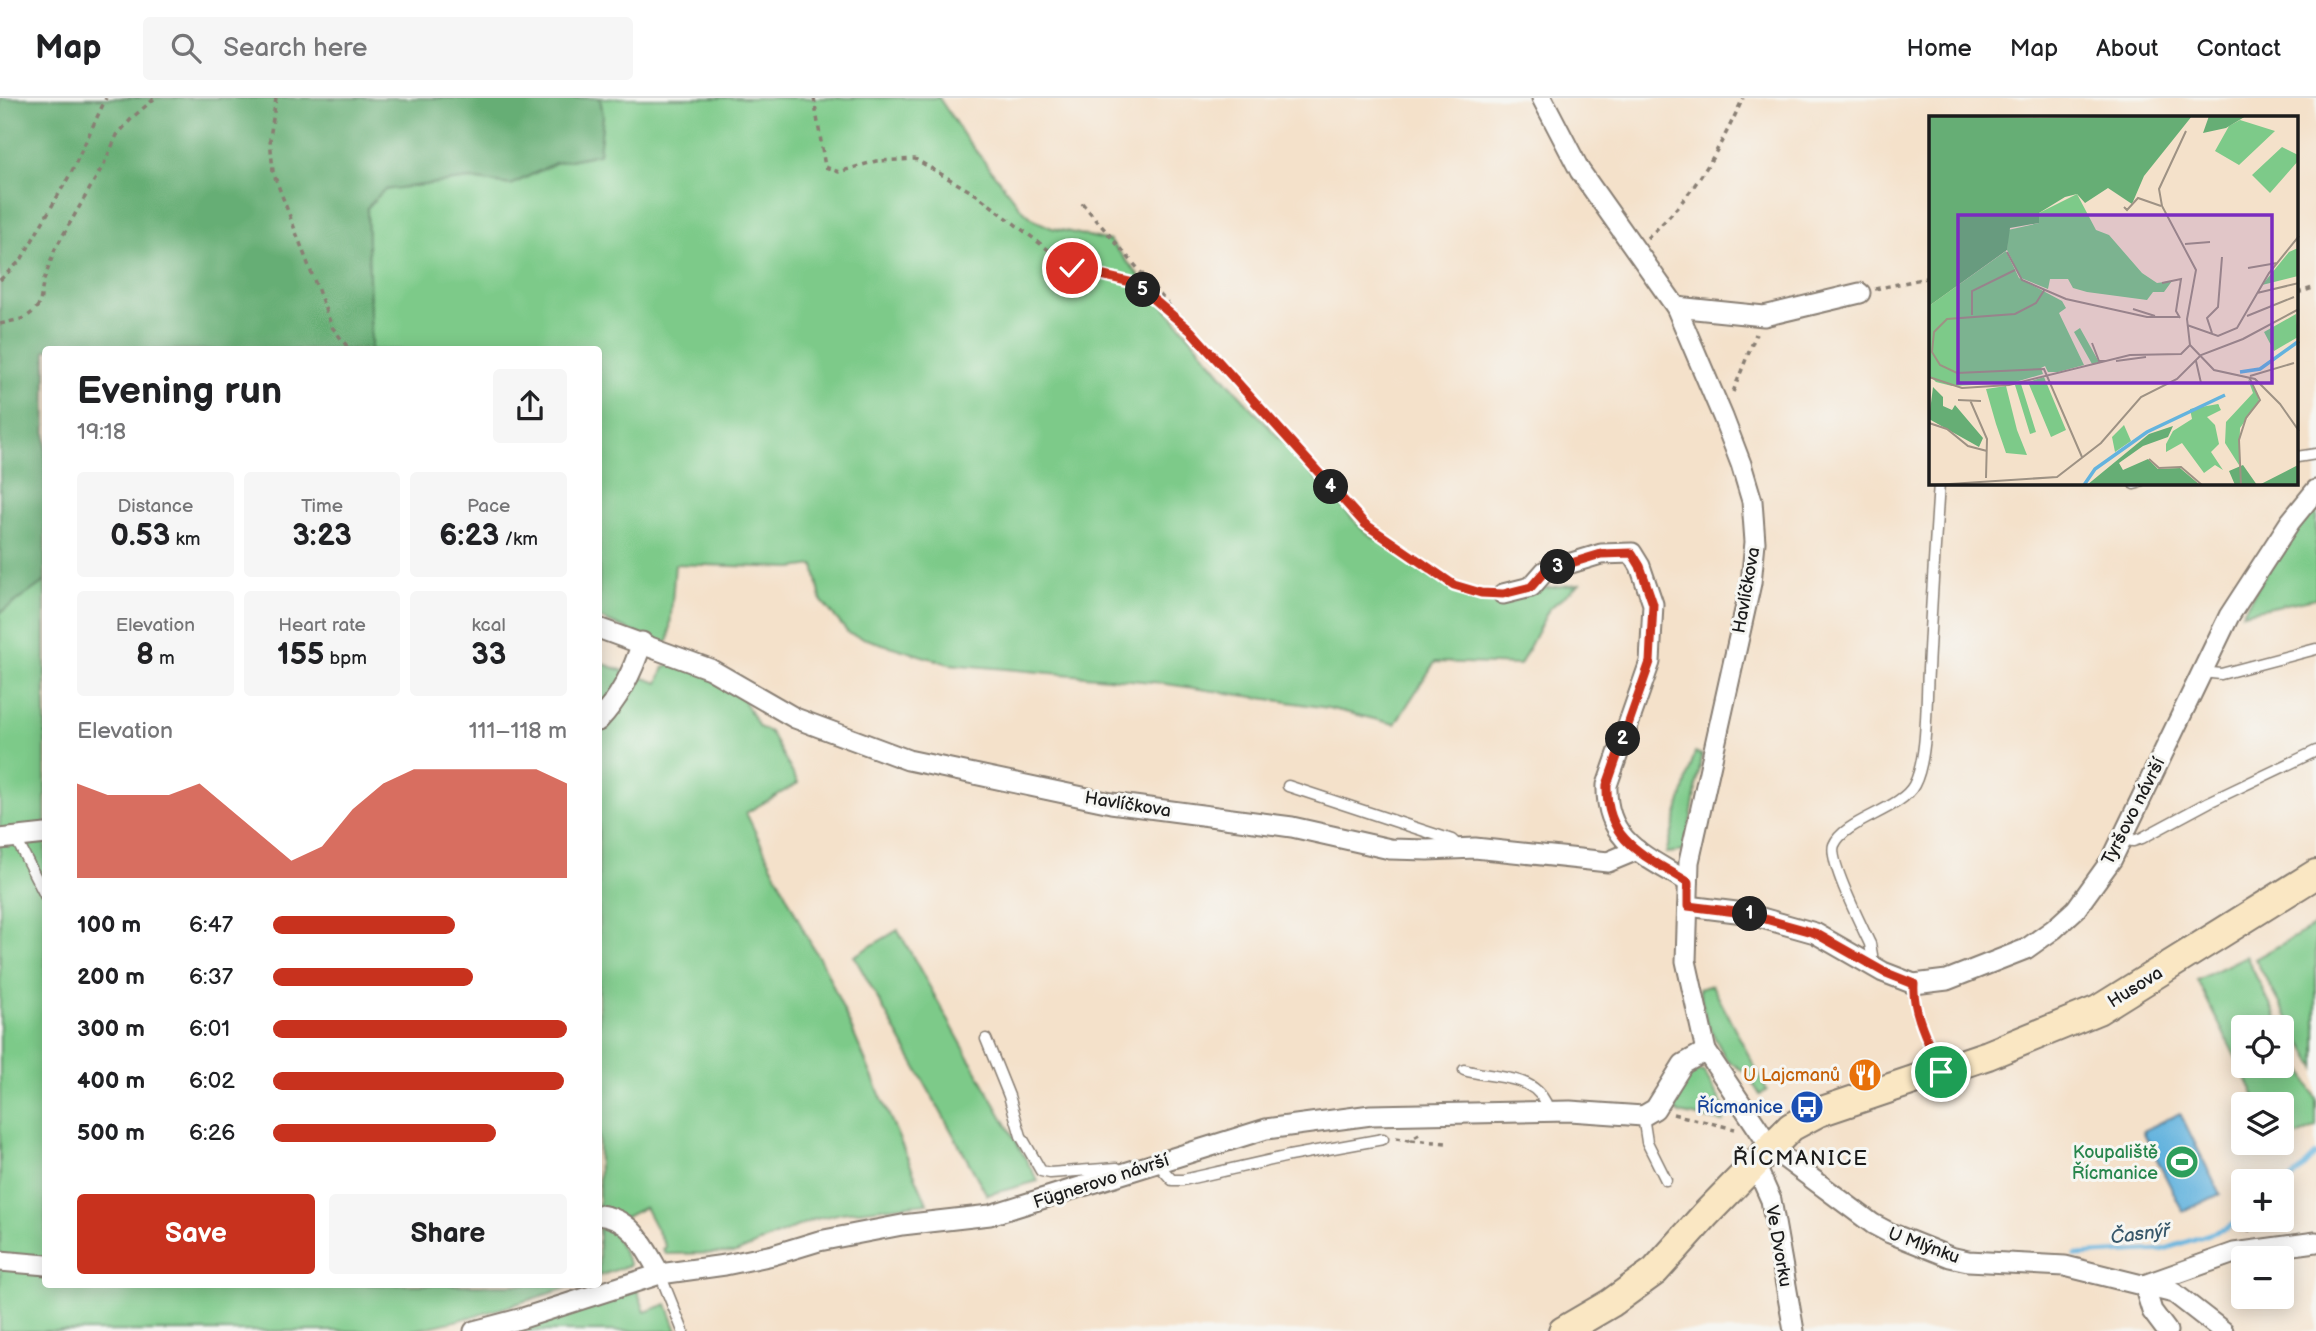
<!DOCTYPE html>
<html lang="en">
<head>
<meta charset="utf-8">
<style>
	body { margin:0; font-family:"Balsamiq Sans",sans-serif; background:#f6f6f6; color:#202124; height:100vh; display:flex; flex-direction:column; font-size:26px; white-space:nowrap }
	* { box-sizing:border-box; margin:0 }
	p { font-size:23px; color:#757577 }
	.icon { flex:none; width:38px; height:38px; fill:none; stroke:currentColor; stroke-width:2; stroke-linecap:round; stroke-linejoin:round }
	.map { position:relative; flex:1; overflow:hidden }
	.sheet { position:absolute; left:42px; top:248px; width:560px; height:942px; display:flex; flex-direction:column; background:#fff; border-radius:7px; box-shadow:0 4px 18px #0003 }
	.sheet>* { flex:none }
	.tools { position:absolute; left:2231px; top:917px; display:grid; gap:14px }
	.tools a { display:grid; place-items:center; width:63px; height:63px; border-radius:7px; background:#fff; box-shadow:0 4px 18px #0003; font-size:35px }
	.pin { position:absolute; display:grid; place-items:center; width:60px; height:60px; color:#fff; margin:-30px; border:4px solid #fff; border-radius:50%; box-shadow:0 2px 7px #0007 }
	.km { position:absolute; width:35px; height:35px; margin:-18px; border-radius:50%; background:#222; color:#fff; font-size:19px; line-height:35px; text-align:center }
	.round { display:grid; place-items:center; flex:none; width:74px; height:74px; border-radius:7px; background:#f6f6f6 }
	.head { display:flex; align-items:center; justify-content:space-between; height:119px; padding:0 35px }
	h1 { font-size:38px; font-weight:700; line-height:52px }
	.metrics { display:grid; grid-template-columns:repeat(3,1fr); gap:10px; height:119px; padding:7px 35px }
	.metrics div { display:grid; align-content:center; border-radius:7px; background:#f6f6f6; text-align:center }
	.metrics b { font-size:30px; font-weight:700 }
	.metrics small { font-size:19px; font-weight:400 }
	.metrics p { font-size:19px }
	.chart { height:196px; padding:14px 35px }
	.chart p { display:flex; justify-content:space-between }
	.chart svg { width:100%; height:126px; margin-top:7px; fill:#c8321e; opacity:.7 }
	.cta { display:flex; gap:14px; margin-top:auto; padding:14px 35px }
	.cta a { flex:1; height:80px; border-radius:7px; background:#c8321e; color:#fff; font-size:28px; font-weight:700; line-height:80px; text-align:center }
	.cta a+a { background:#f6f6f6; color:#202124 }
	ul { padding:0 35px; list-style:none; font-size:23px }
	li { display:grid; grid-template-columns:112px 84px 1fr; align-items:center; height:52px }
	li i { height:18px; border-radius:9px; background:#c8321e }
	header { display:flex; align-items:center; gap:42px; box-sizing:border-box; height:98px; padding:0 35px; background:#fff; border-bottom:2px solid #e0e0e0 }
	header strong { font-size:33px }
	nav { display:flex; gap:38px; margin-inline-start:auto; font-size:24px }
	.search { width:490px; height:63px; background:#f6f6f6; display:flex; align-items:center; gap:18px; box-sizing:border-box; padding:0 24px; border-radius:7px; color:#757577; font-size:26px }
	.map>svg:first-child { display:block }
</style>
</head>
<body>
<header>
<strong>Map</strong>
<div class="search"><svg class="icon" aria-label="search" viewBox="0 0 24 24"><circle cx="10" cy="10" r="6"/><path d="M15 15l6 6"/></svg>Search here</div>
<nav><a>Home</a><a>Map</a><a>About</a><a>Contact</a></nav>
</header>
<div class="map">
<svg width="2316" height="1233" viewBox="0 0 2316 1233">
	<rect width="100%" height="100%" fill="#f6f6f2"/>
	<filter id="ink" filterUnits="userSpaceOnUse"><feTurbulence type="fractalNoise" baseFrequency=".0143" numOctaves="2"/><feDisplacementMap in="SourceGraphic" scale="14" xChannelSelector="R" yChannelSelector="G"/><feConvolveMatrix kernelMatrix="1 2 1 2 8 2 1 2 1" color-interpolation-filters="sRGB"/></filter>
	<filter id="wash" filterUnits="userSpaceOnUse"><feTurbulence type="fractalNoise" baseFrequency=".00686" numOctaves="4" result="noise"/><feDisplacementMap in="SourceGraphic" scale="28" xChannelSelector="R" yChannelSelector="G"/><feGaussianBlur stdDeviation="1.57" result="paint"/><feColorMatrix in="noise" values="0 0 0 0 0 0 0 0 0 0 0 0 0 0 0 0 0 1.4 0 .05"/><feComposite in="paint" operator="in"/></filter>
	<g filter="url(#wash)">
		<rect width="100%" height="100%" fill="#f4e1ca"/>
		<!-- green -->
		<g fill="#7dca89" stroke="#4c7352" stroke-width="2">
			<path d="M 600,0 L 939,0 L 965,39 L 1021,110 L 1034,122 L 1052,130 L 1110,143 L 1229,285 L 1364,433 L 1463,496 L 1501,501 L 1529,492 L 1579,486 L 1549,511 L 1520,567 L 1435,564 L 1395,626 L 1328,610 L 1153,584 L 949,566 L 849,536 L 821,502 L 814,467 L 792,470 L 675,466 L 669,542 L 664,546 L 599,520 L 598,252 L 369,252 L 371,249 L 367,110 L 384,91 L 470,81 L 511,87 L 555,65 L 599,56 L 603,17 Z"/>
			<path d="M 2316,406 L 2316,500 L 2242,515 L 2281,451 Z"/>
			<path d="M 45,483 L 46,1186 L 575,1187 C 520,1205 467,1222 410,1233 L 0,1233 L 0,515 Z"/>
			<path d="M 679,562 L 737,591 L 759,629 L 770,634 L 798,685 L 746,715 L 807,839 L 827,874 L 927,1105 L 841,1115 L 812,1122 L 736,1155 L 666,1156 L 663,1151 L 666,1149 L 645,1109 L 610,1127 L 630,1167 L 599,1178 L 598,564 L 658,585 L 664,569 Z"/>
			<path d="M 1695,654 L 1702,657 L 1685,753 L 1666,755 Z"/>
			<path d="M 2316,827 L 2316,970 L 2255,861 Z"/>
			<path d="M 898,832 L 1038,1083 L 987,1097 L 854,858 Z"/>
			<path d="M 2246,858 L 2281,929 L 2244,929 L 2244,968 L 2282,968 L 2282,932 L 2316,1001 L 2316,1029 L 2279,1047 L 2278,1045 L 2282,1045 L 2282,1006 L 2259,1006 L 2197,882 Z"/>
			<path d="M 1712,887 L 1767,992 L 1760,997 L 1747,976 L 1726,961 L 1706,923 L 1699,891 Z"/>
			<path d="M 1697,973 L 1704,974 L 1726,1013 L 1723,1024 L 1679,1015 L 1673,1010 C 1677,991 1679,981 1697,973 Z"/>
			<path d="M 637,1191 L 645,1214 L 667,1206 L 677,1233 L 520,1233 L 519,1229 Z"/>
		</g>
		<!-- forest -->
		<path fill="#66ae75" stroke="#416548" stroke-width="2" d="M 0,0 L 600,0 L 603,17 L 599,56 L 555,65 L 511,87 L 470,81 L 384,92 L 367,110 L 371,249 L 369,252 L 46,252 L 45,483 L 0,515 Z"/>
		<!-- water -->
		<path fill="#63b3de" stroke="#40687d" stroke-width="2" d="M 2180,1015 L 2220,1096 L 2183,1114 L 2143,1033 Z"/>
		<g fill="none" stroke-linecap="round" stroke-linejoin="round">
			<!-- stream -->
			<g stroke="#63b3de" stroke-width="5">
				<path d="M 2282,1091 L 2316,1057"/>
				<path d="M 2076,1157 L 2162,1152 L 2227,1130 L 2244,1119"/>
			</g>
		</g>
	</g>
	<g filter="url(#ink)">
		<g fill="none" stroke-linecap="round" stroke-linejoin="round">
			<defs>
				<g id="service">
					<path d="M 2297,359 L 2316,356"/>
					<path d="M 2134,386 L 2138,385"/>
					<path d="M 2202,574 L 2221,576 L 2316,551"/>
					<path d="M 1288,688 L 1452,742 L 1458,748"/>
					<path d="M 15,739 L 46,799"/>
					<path d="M 2121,741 L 2133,743 L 2142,740 L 2209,704 L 2316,653"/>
					<path d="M 1871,867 L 1872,857 L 1870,846 C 1862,829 1828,762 1834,747 C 1844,722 1901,712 1914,687 C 1928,661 1926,603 1928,572 C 1931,509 1935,447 1939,385"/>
					<path d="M 986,941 L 1009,998 L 1021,1038 L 1041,1073 L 1050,1075 L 1117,1070"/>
					<path d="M 1464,972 C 1498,982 1537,974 1549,1013"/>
					<path d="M 1643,1018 L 1647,1044 L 1666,1082"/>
					<path d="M 1161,1064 L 1164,1073 L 1172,1082 L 1183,1082 L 1289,1058 L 1383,1041"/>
					<path d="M 660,1176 L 683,1233"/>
				</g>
				<g id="minor">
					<path d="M 1542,0 L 1580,73 L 1676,209 L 1723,319 L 1741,366 L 1752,403 L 1755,444 L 1751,485 L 1689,764 L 1686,863 L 1706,953 L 1771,1050 L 1873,1126 L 1890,1135 L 1950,1159 L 1968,1163 L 2065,1168 L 2174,1195 L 2223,1233"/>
					<path d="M 1676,209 L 1764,218 L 1860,195"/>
					<path d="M 1503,496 L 1531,489 L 1545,473 L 1601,456 L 1632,455 L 1640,468 L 1653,506 L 1650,564 L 1607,687 C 1605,744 1646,758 1688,784"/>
					<path d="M 598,530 L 710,571 L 795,620 L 908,662 L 1111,705 L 1292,729 L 1390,751 L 1428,752 L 1475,750 L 1608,764 L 1637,752"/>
					<path d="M 598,623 C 620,600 633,574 642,544"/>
					<path d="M 0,741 L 46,736"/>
					<path d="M 1688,808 L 1744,815 L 1815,835 L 1883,874 L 1914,886 L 1947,882 L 2026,851 L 2054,831 L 2076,811 L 2112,761 L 2229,518 L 2290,424 L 2316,392"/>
					<path d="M 1755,1066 L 1771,1102 L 1794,1233"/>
					<path d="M 598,1117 C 633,1120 645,1150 660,1176"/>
					<path d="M 0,1163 L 46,1167"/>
					<path d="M 2144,1187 L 2234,1155 L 2316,1144"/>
					<path d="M 2144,1187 L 2152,1213 L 2167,1233"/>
					<path d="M 474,1233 L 523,1220 L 660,1176 L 725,1167 L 773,1157 L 819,1143 L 902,1127 L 990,1117 L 1266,1031 L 1371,1017 L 1570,1013 L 1643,1018 L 1655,1011 L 1683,966 L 1706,953"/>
				</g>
				<path id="secondary" d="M 1563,1233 L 1611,1205 L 1655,1173 L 1706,1116 L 1791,1029 L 1819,1014 L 1988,957 L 2098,912 L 2316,776"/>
			</defs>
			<!-- service casing -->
			<use href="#service" stroke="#887e73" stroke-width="13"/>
			<!-- minor casing -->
			<use href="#minor" stroke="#887e73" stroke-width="23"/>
			<!-- secondary casing -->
			<use href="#secondary" stroke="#887e73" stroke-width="32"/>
			<!-- path -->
			<g stroke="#887e73" stroke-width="3.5" stroke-dasharray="5 5" stroke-linecap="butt">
				<path d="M 276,0 L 270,40 L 273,74 L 332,229 L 350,252"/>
				<path d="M 814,0 L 825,69 L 839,74 L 876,63 L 915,61 L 977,97 L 1072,170 L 1134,185 L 1182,225"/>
				<path d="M 1082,105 L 1191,233 L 1365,427 L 1454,487 L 1487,496"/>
				<path d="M 1647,140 C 1692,100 1718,55 1743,0"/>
				<path d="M 0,182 L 21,162 L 72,73 L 106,0"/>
				<path d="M 1875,191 L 1931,179"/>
				<path d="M 2297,195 L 2316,189"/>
				<path d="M 0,226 L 25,220 L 34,213 L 40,205 L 43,185 L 55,151 L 104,66 L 117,37 L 133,19 L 155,0"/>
				<path d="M 1733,294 L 1756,236"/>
				<path d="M 1915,902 L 1933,954"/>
				<path d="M 1673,1016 L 1735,1031"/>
				<path d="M 1396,1040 L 1409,1042 L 1421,1035"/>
				<path d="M 1411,1042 L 1447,1045"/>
				<path d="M 2282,1100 L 2288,1093 L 2284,1075"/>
				<path d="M 2247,1134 L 2262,1122"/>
			</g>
			<!-- service -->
			<use href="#service" stroke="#fff" stroke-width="10"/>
			<!-- minor -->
			<use href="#minor" stroke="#fff" stroke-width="19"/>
			<!-- secondary -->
			<use href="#secondary" stroke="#fae7c3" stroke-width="28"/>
		</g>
	</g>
	<g fill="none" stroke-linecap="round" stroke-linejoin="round" filter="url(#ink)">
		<defs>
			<path id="route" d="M 1072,170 L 1134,185 L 1191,233 L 1365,426 L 1454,487 L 1481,495 L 1503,496 L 1531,489 L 1545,473 L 1601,456 L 1632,455 L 1640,468 L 1653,506 L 1650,564 L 1607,687 C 1605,744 1646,758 1688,784 L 1688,808 L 1744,815 L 1815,835 L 1884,874 L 1914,886 C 1912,915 1930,947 1941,974"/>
		</defs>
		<!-- route casing -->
		<use href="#route" stroke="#fff" stroke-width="14"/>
		<!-- route -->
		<use href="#route" stroke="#c8321e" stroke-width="9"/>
	</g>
	<!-- icons -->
	<defs>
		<symbol id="restaurant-disc" viewBox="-11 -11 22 22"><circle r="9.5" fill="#e8710a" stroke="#f6f6f2"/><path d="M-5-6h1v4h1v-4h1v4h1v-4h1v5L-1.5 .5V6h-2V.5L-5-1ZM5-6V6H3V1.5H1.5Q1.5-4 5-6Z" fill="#fff"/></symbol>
		<symbol id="bus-disc" viewBox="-11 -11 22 22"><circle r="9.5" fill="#1a4fb4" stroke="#f6f6f2"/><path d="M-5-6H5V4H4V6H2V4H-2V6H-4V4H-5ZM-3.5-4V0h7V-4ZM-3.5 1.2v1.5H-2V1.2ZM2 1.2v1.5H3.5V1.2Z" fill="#fff"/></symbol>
		<symbol id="stadium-disc" viewBox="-11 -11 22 22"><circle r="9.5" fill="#2e9e5b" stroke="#f6f6f2"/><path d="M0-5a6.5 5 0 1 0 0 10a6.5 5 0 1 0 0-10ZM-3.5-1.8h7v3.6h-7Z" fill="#fff"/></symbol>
	</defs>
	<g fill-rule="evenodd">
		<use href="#restaurant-disc" x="1846" y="958" width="38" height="38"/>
		<use href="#bus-disc" x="1788" y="990" width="38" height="38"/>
		<use href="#stadium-disc" x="2163" y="1045" width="38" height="38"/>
	</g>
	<g text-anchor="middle" stroke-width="6" stroke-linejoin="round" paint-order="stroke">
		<!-- street labels -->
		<g font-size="18" fill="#1c1c1c" stroke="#f6f6f2">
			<text transform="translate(1746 492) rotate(-80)" y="6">Havlíčkova</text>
			<text transform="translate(1128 706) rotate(9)" y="6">Havlíčkova</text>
			<text transform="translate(2133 713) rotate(-63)" y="6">Tyršovo návrší</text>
			<text transform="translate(2135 889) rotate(-32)" y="6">Husova</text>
			<text transform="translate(1101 1083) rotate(-18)" y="6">Fügnerovo návrší</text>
			<text transform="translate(1924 1147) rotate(20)" y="6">U Mlýnku</text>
			<text transform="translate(1779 1148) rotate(80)" y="6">Ve Dvorku</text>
		</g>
		<!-- food labels -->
		<g font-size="18" fill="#c56008" stroke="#f6f6f2" text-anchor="end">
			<text x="1840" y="983">U Lajcmanů</text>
		</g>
		<!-- transit labels -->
		<g font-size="18" fill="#164399" stroke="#f6f6f2" text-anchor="end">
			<text x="1783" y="1015">Řícmanice</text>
		</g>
		<!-- leisure labels -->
		<g font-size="18" fill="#27864d" stroke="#f6f6f2" text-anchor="end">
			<text x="2158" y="1060">Koupaliště<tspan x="2158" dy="21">Řícmanice</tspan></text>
		</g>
		<!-- water labels -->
		<g font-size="19" font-style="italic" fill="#38586a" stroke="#f6f6f2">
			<text transform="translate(2140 1135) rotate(-7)" y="7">Časnýř</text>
		</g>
		<!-- quarter labels -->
		<g font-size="21" letter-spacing="2" fill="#1c1c1c" stroke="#f6f6f2">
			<text x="1801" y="1067">ŘÍCMANICE</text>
		</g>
	</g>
	<!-- overview -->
	<g transform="translate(1929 18)">
		<rect width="369" height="369" fill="#f4e1ca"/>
		<path d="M 311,4 L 346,15 L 310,49 L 286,35 L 300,10 ZM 353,31 L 369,39 L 369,45 L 341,77 L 323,59 ZM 148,78 L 167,114 L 180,119 L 213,157 L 228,167 L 243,165 L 235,176 L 224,176 L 218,184 L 158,176 L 144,172 L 139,163 L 121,163 L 119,173 L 92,162 L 78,134 L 79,114 L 110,107 L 110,97 ZM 369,132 L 369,160 L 333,169 L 360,136 ZM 77,135 L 90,162 L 133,185 L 137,192 L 130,197 L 155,249 L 129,256 L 119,256 L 116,250 L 112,252 L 114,258 L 83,267 L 23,270 L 7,266 L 0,259 L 0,190 ZM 367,198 L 369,221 L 345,235 L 335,216 ZM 151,212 L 170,246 L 163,248 L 145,216 ZM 115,261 L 137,314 L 122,321 L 99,266 ZM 319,263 L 328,276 L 330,285 L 311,312 L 310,349 L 296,327 L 297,306 L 324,277 ZM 92,268 L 107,316 L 101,318 L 86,269 ZM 77,270 L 88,314 L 98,339 L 77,337 L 67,308 L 57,273 ZM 289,288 L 290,289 L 290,290 L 292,294 L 278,301 L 286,309 L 290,328 L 282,336 L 294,354 L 286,349 L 275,357 L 253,327 L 237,336 L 237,328 L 244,315 L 263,303 L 261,293 ZM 195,309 L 202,325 L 186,336 L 183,321 Z" fill="#7dca89"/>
		<path d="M 0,0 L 111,2 L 263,0 L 215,60 L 203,88 L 179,72 L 156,87 L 148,78 L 136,81 L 110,97 L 110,107 L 81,112 L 78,134 L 0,190 ZM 280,0 L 317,0 L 297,12 L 274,17 ZM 4,271 L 14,281 L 14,290 L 23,294 L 26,289 L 54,322 L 50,331 L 0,303 ZM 244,310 L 239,321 L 214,330 L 190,347 L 194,354 L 219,343 L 229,353 L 251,352 L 271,369 L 158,369 L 220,318 ZM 314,349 L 328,369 L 306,369 L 300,355 ZM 369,349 L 369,369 L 330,369 Z" fill="#66ae75"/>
		<path fill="none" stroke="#63b3de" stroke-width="3.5" d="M 311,256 L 331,253 L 370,225M 155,369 L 166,353 L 218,316 L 296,279"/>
		<path fill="none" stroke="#9e9284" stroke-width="2" d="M 257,15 L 230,73 L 233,90 L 267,154 L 258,203 L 261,229 L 285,254 L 326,263 L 351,288 L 370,315M 195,91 L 198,94 L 209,82 L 232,90M 256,128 L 281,126M 78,136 L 93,164 L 137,183 L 218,201 L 251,201M 319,152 L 348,147M 233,167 L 252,163 L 247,195 L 251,202M 116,173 L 107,187 L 86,198 L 18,203 L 5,216 L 3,236 L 11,249 L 28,257 L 115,253 L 153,341M 328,177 L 370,167M 204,193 L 226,200M 43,199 L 43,175 L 86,154M 318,200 L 365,181M 258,209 L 289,220 L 308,212 L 340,157 L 370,120M 283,217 L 278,202 L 289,191 L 293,141M 163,227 L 170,245 L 177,245M 187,245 L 217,241M 267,245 L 272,267M 321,260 L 365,247M 0,261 L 33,272 L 80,269 L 201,239 L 252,238 L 261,229M 29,284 L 52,285M 41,284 L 58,323 L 57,362M 0,307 L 18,313 L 39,330 L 58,335M 220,343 L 230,352 L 252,351 L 273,369M 5,369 L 128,361 L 172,327 L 212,281 L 248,263 L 272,239 L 314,223 L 370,193M 312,369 L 310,324 L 317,302 L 331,284 L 320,261"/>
		<path fill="#7b2cbf" fill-opacity="0.15" stroke="#7b2cbf" stroke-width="3.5" d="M 29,99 L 343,99 L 343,267 L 29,267 Z"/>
		<rect width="369" height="369" fill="none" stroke="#1c1c1c" stroke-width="3.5"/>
	</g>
</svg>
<div class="tools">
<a><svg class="icon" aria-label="locate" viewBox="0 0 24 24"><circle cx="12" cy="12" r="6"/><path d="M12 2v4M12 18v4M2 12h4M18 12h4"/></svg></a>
<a><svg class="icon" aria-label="layers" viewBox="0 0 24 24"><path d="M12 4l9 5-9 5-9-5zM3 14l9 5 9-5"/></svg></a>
<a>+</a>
<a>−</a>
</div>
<div class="pin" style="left:1941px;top:974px;background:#1e9e55"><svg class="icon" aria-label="arrive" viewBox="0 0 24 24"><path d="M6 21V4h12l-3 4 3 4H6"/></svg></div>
<div class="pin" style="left:1072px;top:170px;background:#d93025"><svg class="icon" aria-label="check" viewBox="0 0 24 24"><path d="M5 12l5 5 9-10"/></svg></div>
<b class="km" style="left:1750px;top:816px">1</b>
<b class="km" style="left:1623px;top:641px">2</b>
<b class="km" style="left:1558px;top:469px">3</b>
<b class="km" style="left:1331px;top:389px">4</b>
<b class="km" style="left:1143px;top:192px">5</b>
<section class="sheet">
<div class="head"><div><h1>Evening run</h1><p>19:18</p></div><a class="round"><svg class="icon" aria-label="share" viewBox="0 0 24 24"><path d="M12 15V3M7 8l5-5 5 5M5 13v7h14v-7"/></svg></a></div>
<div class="metrics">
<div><p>Distance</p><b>0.53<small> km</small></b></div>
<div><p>Time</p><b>3:23</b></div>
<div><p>Pace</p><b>6:23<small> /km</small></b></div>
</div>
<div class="metrics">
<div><p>Elevation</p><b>8<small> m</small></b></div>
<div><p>Heart rate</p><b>155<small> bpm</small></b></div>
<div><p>kcal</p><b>33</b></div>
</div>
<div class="chart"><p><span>Elevation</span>111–118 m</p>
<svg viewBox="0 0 160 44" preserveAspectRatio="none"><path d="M0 44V11L10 15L20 15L30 15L40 11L50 20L60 29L70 38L80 33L90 20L100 11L110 6L120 6L130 6L140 6L150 6L160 11V44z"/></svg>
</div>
<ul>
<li><b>100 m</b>6:47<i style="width:62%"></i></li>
<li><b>200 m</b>6:37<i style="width:68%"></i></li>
<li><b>300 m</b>6:01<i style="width:100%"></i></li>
<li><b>400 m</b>6:02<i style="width:99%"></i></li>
<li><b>500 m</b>6:26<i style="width:76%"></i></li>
</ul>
<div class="cta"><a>Save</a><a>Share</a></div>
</section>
</div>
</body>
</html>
